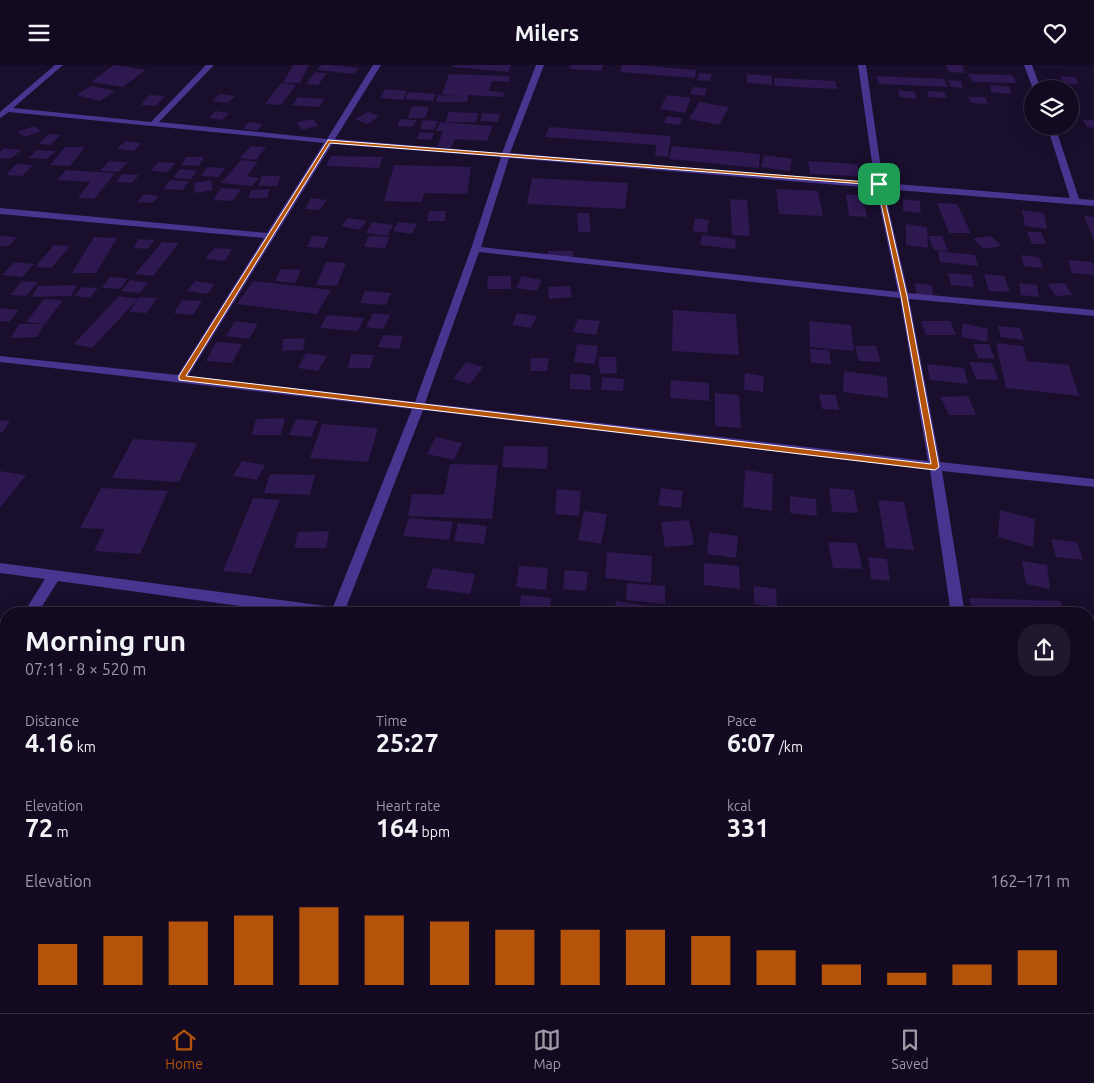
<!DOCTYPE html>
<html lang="en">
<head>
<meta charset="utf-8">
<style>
	body { margin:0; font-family:Ubuntu,sans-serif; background:#20182e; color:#f1f3f6; height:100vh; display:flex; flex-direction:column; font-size:19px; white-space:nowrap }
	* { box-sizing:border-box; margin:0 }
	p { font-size:16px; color:#9d9aa5 }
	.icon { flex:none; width:28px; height:28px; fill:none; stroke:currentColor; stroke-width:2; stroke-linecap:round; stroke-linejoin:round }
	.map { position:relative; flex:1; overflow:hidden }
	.side { position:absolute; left:0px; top:542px; width:1095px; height:406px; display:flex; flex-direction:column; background:#130a21; border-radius:20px 20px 0 0; box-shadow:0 5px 20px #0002,0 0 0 1px #322b3f }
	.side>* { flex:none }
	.controls { position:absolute; left:1024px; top:15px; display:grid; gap:10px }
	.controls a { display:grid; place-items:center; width:55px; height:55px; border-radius:50%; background:#130a21; box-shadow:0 5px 20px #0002,0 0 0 1px #322b3f; font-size:25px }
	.pin { position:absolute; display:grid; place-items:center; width:42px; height:42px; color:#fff; margin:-21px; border-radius:10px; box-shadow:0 2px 8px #0006 }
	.round { display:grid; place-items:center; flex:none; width:52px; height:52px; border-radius:20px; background:#20182e }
	.head { display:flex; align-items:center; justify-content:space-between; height:85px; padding:0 25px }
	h1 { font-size:28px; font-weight:700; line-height:38px }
	.figures { display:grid; grid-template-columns:repeat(3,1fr); gap:8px; height:85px; padding:5px 25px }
	.figures div { display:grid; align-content:center }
	.figures b { font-size:25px; font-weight:700 }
	.figures small { font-size:14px; font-weight:400 }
	.figures p { font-size:14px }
	.chart { height:140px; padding:10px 25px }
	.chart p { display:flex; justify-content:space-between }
	.chart svg { width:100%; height:90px; margin-top:5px; stroke:#b45309; stroke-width:6 }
	header { display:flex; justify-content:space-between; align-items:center; height:65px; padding:0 25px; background:#130a21; font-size:22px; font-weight:700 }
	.tab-bar { display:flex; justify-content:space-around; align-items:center; height:70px; border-top:1px solid #322b3f; background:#130a21; font-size:14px; color:#9d9aa5 }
	.tab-bar a { display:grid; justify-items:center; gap:2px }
	.tab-bar .active { color:#b45309 }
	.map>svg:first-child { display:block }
</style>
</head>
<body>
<header><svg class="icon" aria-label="menu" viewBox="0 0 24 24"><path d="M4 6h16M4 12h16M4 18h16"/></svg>Milers<svg class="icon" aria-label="heart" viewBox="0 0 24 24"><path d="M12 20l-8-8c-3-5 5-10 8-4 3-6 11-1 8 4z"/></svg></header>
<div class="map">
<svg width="1094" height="948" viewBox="0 0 1094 948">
	<rect width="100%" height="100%" fill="#190e2c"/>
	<!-- building -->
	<g fill="#2d184f">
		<path d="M 114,0 L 146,5 L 123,22 L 91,17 Z"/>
		<path d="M 293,0 L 309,0 L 300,18 L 283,18 Z"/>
		<path d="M 321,0 L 335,0 L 359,3 L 354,9 L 317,5 Z"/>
		<path d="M 453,0 L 511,0 L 508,7 L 452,2 Z"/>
		<path d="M 570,0 L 603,0 L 601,6 L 569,4 Z"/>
		<path d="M 622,0 L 637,0 L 696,5 L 695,13 L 620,7 Z"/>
		<path d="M 946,0 L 962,0 L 965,8 L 949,7 Z"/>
		<path d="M 315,7 L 327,8 L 318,20 L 306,19 Z"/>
		<path d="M 699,8 L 712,9 L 710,16 L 697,15 Z"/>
		<path d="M 449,9 L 510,11 L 509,17 L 492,16 L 489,26 L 504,27 L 503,32 L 468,30 L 467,37 L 436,37 L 438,30 L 455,31 L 442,29 Z"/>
		<path d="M 747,9 L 772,11 L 772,20 L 747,18 Z"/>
		<path d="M 968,9 L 1012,10 L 1017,18 L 973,17 Z"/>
		<path d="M 876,11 L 944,14 L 948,22 L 879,19 Z"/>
		<path d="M 1060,11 L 1075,12 L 1079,19 L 1065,19 Z"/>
		<path d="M 774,13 L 835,16 L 837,24 L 775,21 Z"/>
		<path d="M 948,15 L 961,16 L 963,23 L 951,22 Z"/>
		<path d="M 281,18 L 296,20 L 281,40 L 265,39 Z"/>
		<path d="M 990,20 L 1010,22 L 1011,29 L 991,27 Z"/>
		<path d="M 91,21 L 115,26 L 100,36 L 76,30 Z"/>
		<path d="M 693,22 L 707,23 L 705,31 L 690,29 Z"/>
		<path d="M 385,24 L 407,26 L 403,35 L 380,33 Z"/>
		<path d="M 898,25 L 915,27 L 916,34 L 899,32 Z"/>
		<path d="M 927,26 L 945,27 L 947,33 L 929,32 Z"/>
		<path d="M 408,27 L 436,29 L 433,36 L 405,34 Z"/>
		<path d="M 220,29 L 235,31 L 228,38 L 212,36 Z"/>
		<path d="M 149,30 L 165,31 L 156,41 L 141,40 Z"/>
		<path d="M 667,30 L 691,33 L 685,48 L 660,44 Z"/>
		<path d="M 298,32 L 325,34 L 319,42 L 292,40 Z"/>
		<path d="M 968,32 L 985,32 L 988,39 L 971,38 Z"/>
		<path d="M 699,37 L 729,42 L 719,60 L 689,54 Z"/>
		<path d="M 412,41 L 429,42 L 425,53 L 408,53 Z"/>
		<path d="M 1070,42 L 1080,43 L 1080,51 L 1070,49 Z"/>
		<path d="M 216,46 L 229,48 L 222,55 L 209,53 Z"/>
		<path d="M 368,47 L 380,51 L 367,59 L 355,54 Z"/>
		<path d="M 448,47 L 478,48 L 476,57 L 446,57 Z"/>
		<path d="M 482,48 L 500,49 L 498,57 L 480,56 Z"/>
		<path d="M 667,51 L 682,53 L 680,60 L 664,58 Z"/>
		<path d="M 314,54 L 318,61 L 301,65 L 297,57 Z"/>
		<path d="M 400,54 L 417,55 L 413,62 L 397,61 Z"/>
		<path d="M 423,55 L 438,56 L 434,65 L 420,64 Z"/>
		<path d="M 1083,55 L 1094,55 L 1094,63 L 1087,62 Z"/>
		<path d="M 249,57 L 263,59 L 257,66 L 243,64 Z"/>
		<path d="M 440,57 L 493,61 L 487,76 L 455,74 L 451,83 L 437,82 L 443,66 L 436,66 Z"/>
		<path d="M 34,61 L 41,66 L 25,72 L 17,67 Z"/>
		<path d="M 549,62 L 671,71 L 668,92 L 655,91 L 656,80 L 545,72 Z"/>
		<path d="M 420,67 L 435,68 L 431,75 L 417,74 Z"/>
		<path d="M 49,69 L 61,70 L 50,80 L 38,79 Z"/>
		<path d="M 125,76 L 141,78 L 134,86 L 117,84 Z"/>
		<path d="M 251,81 L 266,82 L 256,95 L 240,93 Z"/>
		<path d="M 672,81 L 760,89 L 759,103 L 669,94 Z"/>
		<path d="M 65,82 L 85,82 L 70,101 L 50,100 Z"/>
		<path d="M 4,83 L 21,85 L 10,94 L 0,93 L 0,87 Z"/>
		<path d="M 37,85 L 56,86 L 47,94 L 28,93 Z"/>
		<path d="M 764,90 L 792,94 L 790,106 L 761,102 Z"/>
		<path d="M 331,91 L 383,92 L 379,103 L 326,101 Z"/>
		<path d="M 186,92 L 204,92 L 199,101 L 181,100 Z"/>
		<path d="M 241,95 L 258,97 L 247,111 L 259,113 L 252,121 L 221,118 Z"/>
		<path d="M 109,96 L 128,97 L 118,107 L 100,106 Z"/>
		<path d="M 808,96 L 857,99 L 859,111 L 810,109 Z"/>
		<path d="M 158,97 L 175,98 L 168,107 L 151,106 Z"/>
		<path d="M 16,99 L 33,100 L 22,111 L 6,110 Z"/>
		<path d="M 394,100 L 471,102 L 467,129 L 424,128 L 422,137 L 384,136 Z"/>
		<path d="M 207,102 L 225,103 L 219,112 L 201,111 Z"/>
		<path d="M 180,104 L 197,106 L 191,114 L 173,113 Z"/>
		<path d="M 66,105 L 115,108 L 94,134 L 78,133 L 90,117 L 57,115 Z"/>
		<path d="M 123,109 L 139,110 L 132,118 L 116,117 Z"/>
		<path d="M 262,111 L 281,111 L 277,121 L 258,121 Z"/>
		<path d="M 532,113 L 628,118 L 625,144 L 527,139 Z"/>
		<path d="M 170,115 L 189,116 L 183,125 L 163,124 Z"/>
		<path d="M 211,115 L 213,125 L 195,128 L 194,118 Z"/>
		<path d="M 221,123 L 241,124 L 233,136 L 213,135 Z"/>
		<path d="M 270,124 L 267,133 L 248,133 L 251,125 Z"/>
		<path d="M 776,124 L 818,126 L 823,151 L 779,149 Z"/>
		<path d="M 144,129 L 159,131 L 152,138 L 137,137 Z"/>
		<path d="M 846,129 L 863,131 L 867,152 L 849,151 Z"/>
		<path d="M 311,133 L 327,135 L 320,145 L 305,144 Z"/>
		<path d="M 730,134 L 747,135 L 750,171 L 732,170 Z"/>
		<path d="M 903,134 L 920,136 L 921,148 L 903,146 Z"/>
		<path d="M 937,138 L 957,139 L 971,168 L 949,168 Z"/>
		<path d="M 1022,145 L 1044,148 L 1047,164 L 1025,161 Z"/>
		<path d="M 429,146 L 446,146 L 445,156 L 427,156 Z"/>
		<path d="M 577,148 L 589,148 L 591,167 L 578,167 Z"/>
		<path d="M 1084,151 L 1094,152 L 1094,175 Z"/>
		<path d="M 348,153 L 367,156 L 359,165 L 341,161 Z"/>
		<path d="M 695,153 L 709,155 L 707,168 L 693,166 Z"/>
		<path d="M 372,157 L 393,160 L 387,171 L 366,168 Z"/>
		<path d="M 398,157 L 417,159 L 412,169 L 393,166 Z"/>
		<path d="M 906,159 L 927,162 L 928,183 L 906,180 Z"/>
		<path d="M 1027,167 L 1041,167 L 1046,179 L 1032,179 Z"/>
		<path d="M 702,170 L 736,174 L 735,184 L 700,180 Z"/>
		<path d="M 0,171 L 17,172 L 9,181 L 0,181 Z"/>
		<path d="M 312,171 L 329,172 L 324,183 L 307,182 Z"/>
		<path d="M 369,171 L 390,172 L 385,183 L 364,182 Z"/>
		<path d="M 928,171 L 942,171 L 948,186 L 934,185 Z"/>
		<path d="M 991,171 L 1002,181 L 983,184 L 973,173 Z"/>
		<path d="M 94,172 L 117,173 L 96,208 L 72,208 Z"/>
		<path d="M 139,174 L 154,175 L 148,184 L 133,183 Z"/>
		<path d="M 162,177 L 179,178 L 153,211 L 135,209 Z"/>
		<path d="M 54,180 L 70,181 L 51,203 L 35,202 Z"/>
		<path d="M 214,183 L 232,184 L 225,196 L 205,194 Z"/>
		<rect x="548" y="186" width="25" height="8"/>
		<path d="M 938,186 L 975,190 L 978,201 L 940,197 Z"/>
		<path d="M 1021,190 L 1039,192 L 1043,203 L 1024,201 Z"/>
		<path d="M 1068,195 L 1093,197 L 1094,210 L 1072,208 Z"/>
		<path d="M 14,197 L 34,199 L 22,212 L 2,210 Z"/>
		<path d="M 326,197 L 346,198 L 337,221 L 316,220 Z"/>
		<path d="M 281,204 L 301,205 L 295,218 L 275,216 Z"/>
		<path d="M 948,208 L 972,210 L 974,222 L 951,220 Z"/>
		<path d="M 984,209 L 1004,211 L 1010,227 L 989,226 Z"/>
		<path d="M 488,211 L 511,211 L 511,224 L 487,224 Z"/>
		<path d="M 522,211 L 542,215 L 537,226 L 516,223 Z"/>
		<path d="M 110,212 L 128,213 L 120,224 L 102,223 Z"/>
		<path d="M 130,215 L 148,218 L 139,228 L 121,226 Z"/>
		<path d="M 22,216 L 38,217 L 26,231 L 10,230 Z"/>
		<path d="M 195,216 L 215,219 L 207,229 L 187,226 Z"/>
		<path d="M 253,216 L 331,225 L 317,249 L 237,239 Z"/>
		<path d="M 915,218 L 932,220 L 933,231 L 916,229 Z"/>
		<path d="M 1019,218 L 1037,220 L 1039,232 L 1021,230 Z"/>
		<path d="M 1064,218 L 1073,230 L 1056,231 L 1047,219 Z"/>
		<path d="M 77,220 L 71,231 L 32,232 L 38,221 Z"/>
		<path d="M 570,221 L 572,232 L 549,234 L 548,222 Z"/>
		<path d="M 82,222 L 98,223 L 90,233 L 74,231 Z"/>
		<path d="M 365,226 L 391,228 L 386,240 L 360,238 Z"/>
		<path d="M 119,231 L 138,234 L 92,283 L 74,279 Z"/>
		<path d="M 139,232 L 157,233 L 147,248 L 129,247 Z"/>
		<path d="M 44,234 L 63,235 L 45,259 L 26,257 Z"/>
		<path d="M 182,235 L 202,236 L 193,250 L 174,248 Z"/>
		<path d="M 0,243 L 19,245 L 9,257 L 0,256 Z"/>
		<path d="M 673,245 L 736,249 L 739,290 L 672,286 Z"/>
		<path d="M 373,248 L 390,250 L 383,264 L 366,262 Z"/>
		<path d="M 517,248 L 537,251 L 531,263 L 512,260 Z"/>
		<path d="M 327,250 L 364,253 L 358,266 L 320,263 Z"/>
		<path d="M 578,254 L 600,256 L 596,270 L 573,267 Z"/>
		<path d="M 235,256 L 258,259 L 249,274 L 226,271 Z"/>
		<path d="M 809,256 L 851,260 L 854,286 L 810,282 Z"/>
		<path d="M 921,256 L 950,256 L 956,270 L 926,270 Z"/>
		<path d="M 963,258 L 988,264 L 987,277 L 961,272 Z"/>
		<path d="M 19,259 L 44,259 L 37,272 L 11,273 Z"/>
		<path d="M 998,261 L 1020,263 L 1024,275 L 1001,272 Z"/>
		<path d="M 383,270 L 403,271 L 399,284 L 378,282 Z"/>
		<path d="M 305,273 L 303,285 L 282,286 L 283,274 Z"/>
		<path d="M 216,277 L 242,279 L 232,298 L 206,296 Z"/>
		<path d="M 996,278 L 1023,281 L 1027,296 L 1069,300 L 1079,331 L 1006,323 Z"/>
		<path d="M 577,279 L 598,281 L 595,299 L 574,297 Z"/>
		<path d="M 973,279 L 989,279 L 995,294 L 978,293 Z"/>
		<path d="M 855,281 L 876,281 L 881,297 L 859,296 Z"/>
		<path d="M 810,284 L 829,285 L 831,299 L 811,298 Z"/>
		<path d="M 306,288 L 327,291 L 318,306 L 298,303 Z"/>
		<path d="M 351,289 L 374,290 L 370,303 L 348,303 Z"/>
		<path d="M 598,292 L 616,292 L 617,308 L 600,309 Z"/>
		<path d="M 531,293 L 549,293 L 547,306 L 530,306 Z"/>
		<path d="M 466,297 L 483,302 L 470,319 L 453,314 Z"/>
		<path d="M 969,297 L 992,298 L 999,315 L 976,314 Z"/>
		<path d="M 927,299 L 964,303 L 968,319 L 930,315 Z"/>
		<path d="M 844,306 L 887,312 L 888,333 L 843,327 Z"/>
		<path d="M 745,308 L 764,311 L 763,327 L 744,325 Z"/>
		<path d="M 570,309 L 590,310 L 591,325 L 570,324 Z"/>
		<path d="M 602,312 L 624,314 L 623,326 L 601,325 Z"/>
		<path d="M 671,315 L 709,318 L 709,336 L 670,333 Z"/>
		<path d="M 715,328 L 739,330 L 741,363 L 715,361 Z"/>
		<path d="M 819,329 L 836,330 L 839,345 L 822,344 Z"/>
		<path d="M 968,331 L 976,350 L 949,350 L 940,332 Z"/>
		<path d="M 285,353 L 281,370 L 252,370 L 256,354 Z"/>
		<path d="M 296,354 L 318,356 L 311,372 L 289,370 Z"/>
		<path d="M 0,355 L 10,356 L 3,367 L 0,367 Z"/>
		<path d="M 322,359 L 378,363 L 368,397 L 310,393 Z"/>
		<path d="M 436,372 L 462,378 L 454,395 L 427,389 Z"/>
		<path d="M 133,374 L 197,378 L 179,417 L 112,413 Z"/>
		<path d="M 504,381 L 548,382 L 547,404 L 502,402 Z"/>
		<path d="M 242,396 L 265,400 L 257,415 L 233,411 Z"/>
		<path d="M 450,399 L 498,400 L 492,454 L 408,451 L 412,429 L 444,430 Z"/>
		<path d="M 745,405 L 773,409 L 772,446 L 743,442 Z"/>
		<path d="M 0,406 L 26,410 L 0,443 Z"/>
		<path d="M 270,409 L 315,410 L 310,430 L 264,428 Z"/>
		<path d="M 101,423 L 168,426 L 140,489 L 94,486 L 105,464 L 80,463 Z"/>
		<path d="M 661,423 L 683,426 L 681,443 L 658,440 Z"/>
		<path d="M 829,423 L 854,425 L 858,448 L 832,447 Z"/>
		<path d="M 557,424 L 581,426 L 579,451 L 555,449 Z"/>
		<path d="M 790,431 L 816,434 L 817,451 L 790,448 Z"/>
		<path d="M 253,433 L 280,435 L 251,509 L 223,506 Z"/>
		<path d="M 878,435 L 904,437 L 914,485 L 886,483 Z"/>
		<path d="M 1000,445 L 1035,454 L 1033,482 L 998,472 Z"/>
		<path d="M 584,446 L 607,449 L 601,479 L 578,475 Z"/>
		<path d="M 409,453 L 453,457 L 449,475 L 403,471 Z"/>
		<path d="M 689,455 L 694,480 L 665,482 L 661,457 Z"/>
		<path d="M 458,458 L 487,461 L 484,479 L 454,476 Z"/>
		<path d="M 329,466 L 326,483 L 294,483 L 298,467 Z"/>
		<path d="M 709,467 L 738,471 L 736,493 L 707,489 Z"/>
		<path d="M 1051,474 L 1077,477 L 1083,495 L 1056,492 Z"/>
		<path d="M 828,477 L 857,478 L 862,504 L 833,503 Z"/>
		<path d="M 607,487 L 652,491 L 651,518 L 605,513 Z"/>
		<path d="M 868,492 L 887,494 L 890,516 L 871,514 Z"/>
		<path d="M 1022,496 L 1047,500 L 1050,524 L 1026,519 Z"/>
		<path d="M 704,498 L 739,501 L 740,524 L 704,520 Z"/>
		<path d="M 519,501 L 548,503 L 546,525 L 516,522 Z"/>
		<path d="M 433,503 L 475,509 L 470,529 L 426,523 Z"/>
		<path d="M 565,505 L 588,507 L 586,526 L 563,524 Z"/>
		<path d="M 627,518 L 665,521 L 665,539 L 626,535 Z"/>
		<path d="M 754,521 L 776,524 L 777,542 L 754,539 Z"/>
		<path d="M 521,530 L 551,533 L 549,549 L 519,549 Z"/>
		<path d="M 969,533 L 1060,536 L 1065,549 L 974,549 Z"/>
		<path d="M 616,536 L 648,541 L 647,549 L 614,549 Z"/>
		<path d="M 1089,600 L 1094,601 L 1094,620 L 1089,619 Z"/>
		<path d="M 3,788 L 6,788 L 6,824 L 0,823 L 0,795 Z"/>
		<path d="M 1094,847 L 1094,893 L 1089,893 L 1089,848 Z"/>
		<path d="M 53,942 L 95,942 L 92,948 L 51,948 Z"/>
		<path d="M 242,942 L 290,942 L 288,948 L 240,948 Z"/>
	</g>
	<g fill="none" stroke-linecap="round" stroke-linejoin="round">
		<!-- minor -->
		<g fill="#483590" fill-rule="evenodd">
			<path d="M 55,0 L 63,0 L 13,43 L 151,57 L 206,0 L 214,0 L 159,57 L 327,74 L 373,0 L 381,0 L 335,74 L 502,88 L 536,0 L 544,0 L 510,88 L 875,118 L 858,0 L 866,0 L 883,118 L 1070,133 L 1047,61 L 1055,61 L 1079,134 L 1094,135 L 1094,141 L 884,124 L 908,228 L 1094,245 L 1094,251 L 909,234 L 940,397 L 1094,414 L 1094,422 L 942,406 L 965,549 L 951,549 L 930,405 L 423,345 L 345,545 L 348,549 L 298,549 L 58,516 L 37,549 L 23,549 L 45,514 L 0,508 L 0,498 L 333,542 L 412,344 L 0,297 L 0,291 L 178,310 L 264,173 L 0,149 L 0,143 L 267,168 L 324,78 L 9,47 L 0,53 L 0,47 ZM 332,79 L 501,92 L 471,184 L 415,337 L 188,311 ZM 509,93 L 876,123 L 898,227 L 481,182 ZM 479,187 L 900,233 L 928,396 L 425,338 Z"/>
			<path d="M 1024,0 L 1032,0 L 1041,24 L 1033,24 Z"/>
			<path d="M 6,581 L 6,599 L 0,603 L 0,585 Z"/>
			<rect x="1089" y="639" width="5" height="14"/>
			<path d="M 190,942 L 208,942 L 206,948 L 188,948 Z"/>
			<path d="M 639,942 L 686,942 L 688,948 L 642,948 Z"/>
			<path d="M 1009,942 L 1027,942 L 1028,948 L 1010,948 Z"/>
		</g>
	</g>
	<!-- route -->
	<path fill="#b45309" stroke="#fff" fill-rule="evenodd" d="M 328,75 L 881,118 L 907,231 L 939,402 L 935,405 L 179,315 L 179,311 ZM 330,78 L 877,120 L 901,231 L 931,399 L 186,311 Z"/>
</svg>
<div class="controls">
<a><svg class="icon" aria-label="layers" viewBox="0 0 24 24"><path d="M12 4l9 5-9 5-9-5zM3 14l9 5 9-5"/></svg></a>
</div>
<div class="pin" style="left:879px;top:119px;background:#1e9e55"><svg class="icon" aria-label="arrive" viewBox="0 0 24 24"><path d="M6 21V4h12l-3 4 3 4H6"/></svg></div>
<section class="side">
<div class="head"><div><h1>Morning run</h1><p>07:11 · 8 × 520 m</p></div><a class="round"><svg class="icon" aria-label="share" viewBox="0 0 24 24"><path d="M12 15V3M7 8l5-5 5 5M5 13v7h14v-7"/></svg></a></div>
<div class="figures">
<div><p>Distance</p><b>4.16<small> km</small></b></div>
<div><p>Time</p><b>25:27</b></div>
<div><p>Pace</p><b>6:07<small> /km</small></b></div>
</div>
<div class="figures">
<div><p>Elevation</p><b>72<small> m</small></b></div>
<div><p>Heart rate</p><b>164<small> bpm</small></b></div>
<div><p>kcal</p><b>331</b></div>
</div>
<div class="chart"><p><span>Elevation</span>162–171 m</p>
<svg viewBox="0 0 160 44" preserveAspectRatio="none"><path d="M5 44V24M15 44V20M25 44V13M35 44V10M45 44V6M55 44V10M65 44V13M75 44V17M85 44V17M95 44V17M105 44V20M115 44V27M125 44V34M135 44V38M145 44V34M155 44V27"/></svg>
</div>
</section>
</div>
<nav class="tab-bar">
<a class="active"><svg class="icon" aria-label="home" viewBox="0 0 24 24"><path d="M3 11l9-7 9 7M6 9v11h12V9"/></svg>Home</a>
<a><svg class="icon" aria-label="map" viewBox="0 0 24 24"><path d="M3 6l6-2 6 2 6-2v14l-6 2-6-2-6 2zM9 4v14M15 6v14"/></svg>Map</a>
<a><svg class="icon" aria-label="saved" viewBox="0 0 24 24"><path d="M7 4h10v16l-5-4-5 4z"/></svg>Saved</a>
</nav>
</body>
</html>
